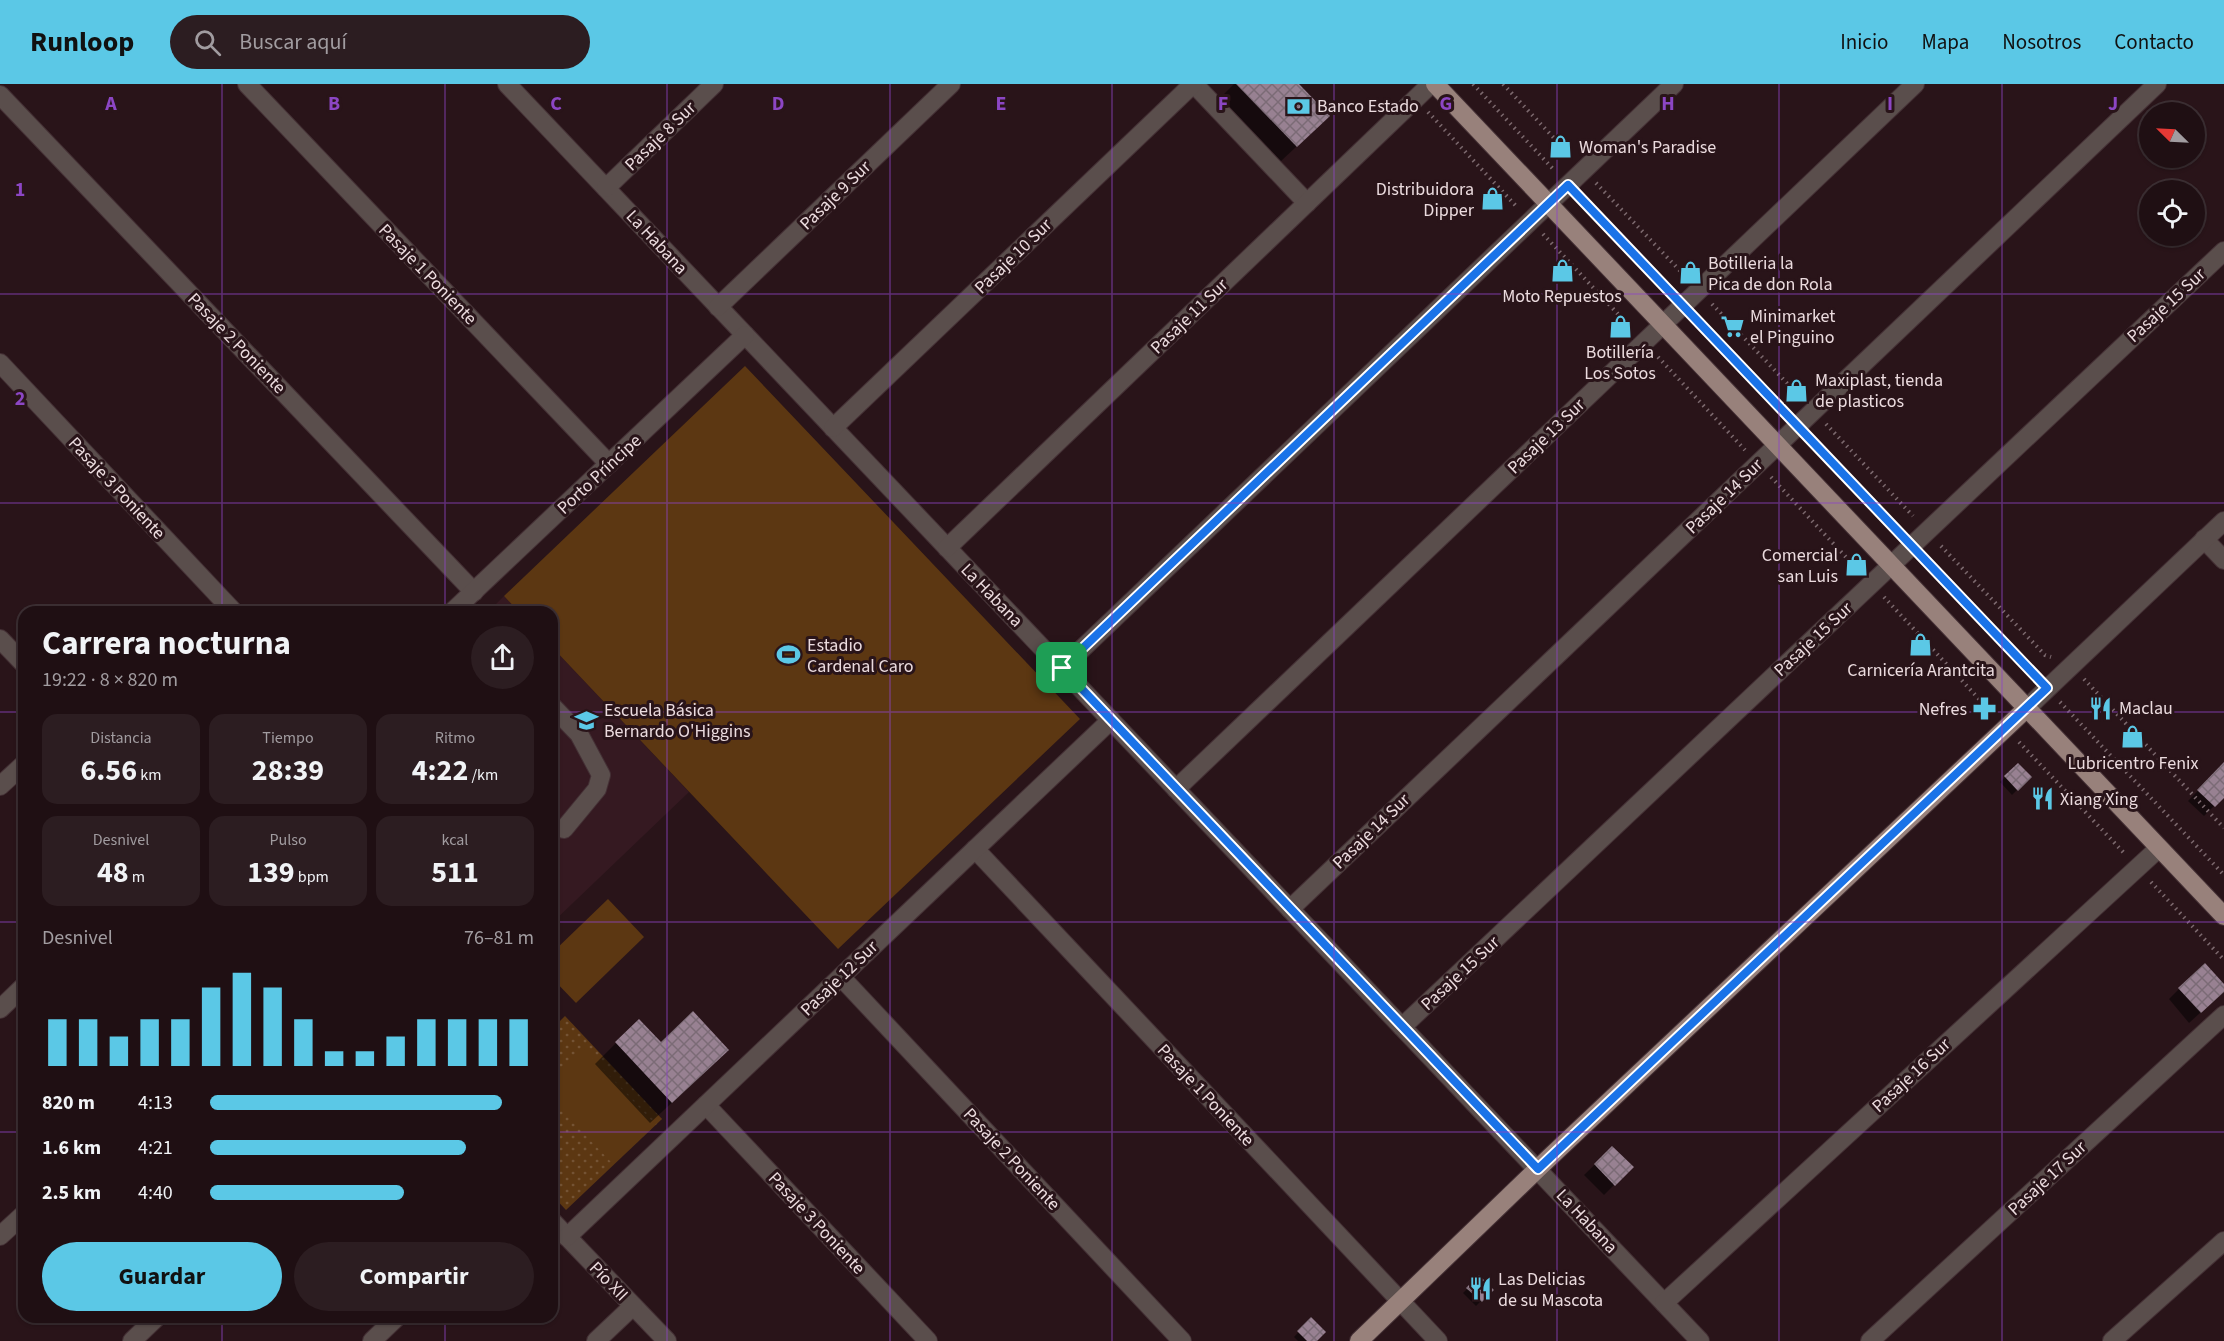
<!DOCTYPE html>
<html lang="es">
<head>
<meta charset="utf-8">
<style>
	body { margin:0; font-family:"Source Sans 3",sans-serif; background:#2c1d21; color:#f1f3f6; height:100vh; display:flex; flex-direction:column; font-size:22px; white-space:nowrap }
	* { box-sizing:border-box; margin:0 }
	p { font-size:20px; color:#a19ca0 }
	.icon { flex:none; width:33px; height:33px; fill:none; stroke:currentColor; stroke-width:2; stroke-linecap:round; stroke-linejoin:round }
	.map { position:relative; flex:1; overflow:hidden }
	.side { position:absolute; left:18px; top:522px; width:540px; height:717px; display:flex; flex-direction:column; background:#1f0f13; border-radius:18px; box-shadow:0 2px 4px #0004,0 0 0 2px #3c2f33 }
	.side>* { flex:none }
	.needle { width:39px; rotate:294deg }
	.fabs { position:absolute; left:2139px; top:18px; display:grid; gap:12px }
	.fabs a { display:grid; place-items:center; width:66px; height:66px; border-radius:50%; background:#1f0f13; box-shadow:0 2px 4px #0004,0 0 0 2px #3c2f33; font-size:30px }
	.pin { position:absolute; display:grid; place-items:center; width:51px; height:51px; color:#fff; margin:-26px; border-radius:12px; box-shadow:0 3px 9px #0006 }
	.round { display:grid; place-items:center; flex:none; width:63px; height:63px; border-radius:32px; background:#2c1d21 }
	.summary { display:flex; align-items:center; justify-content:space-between; height:102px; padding:0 24px }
	h1 { font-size:33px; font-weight:700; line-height:45px }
	.figures { display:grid; grid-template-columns:repeat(3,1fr); gap:9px; height:102px; padding:6px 24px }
	.figures div { display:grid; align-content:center; border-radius:15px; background:#2c1d21; text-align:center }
	.figures b { font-size:30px; font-weight:700 }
	.figures small { font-size:16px; font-weight:400 }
	.figures p { font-size:16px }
	.chart { height:168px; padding:12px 24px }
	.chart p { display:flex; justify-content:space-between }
	.chart svg { width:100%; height:108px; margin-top:6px; stroke:#5bc8e6; stroke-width:6 }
	.primary-button { display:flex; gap:12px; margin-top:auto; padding:12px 24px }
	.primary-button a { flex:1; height:69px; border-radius:36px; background:#5bc8e6; color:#111; font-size:24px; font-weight:700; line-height:69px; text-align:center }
	.primary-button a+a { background:#2c1d21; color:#f1f3f6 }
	ul { padding:0 24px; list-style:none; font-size:20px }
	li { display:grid; grid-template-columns:96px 72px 1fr; align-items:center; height:45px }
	li i { height:15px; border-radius:8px; background:#5bc8e6 }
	header { display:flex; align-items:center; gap:36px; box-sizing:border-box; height:84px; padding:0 30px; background:#5bc8e6; color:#111 }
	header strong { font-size:28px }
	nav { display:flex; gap:33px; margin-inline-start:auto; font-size:21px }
	.search { width:420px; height:54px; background:#2c1d21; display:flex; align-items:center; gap:15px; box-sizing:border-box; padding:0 21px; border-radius:33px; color:#a19ca0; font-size:22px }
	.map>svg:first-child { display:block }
</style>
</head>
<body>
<header>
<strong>Runloop</strong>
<div class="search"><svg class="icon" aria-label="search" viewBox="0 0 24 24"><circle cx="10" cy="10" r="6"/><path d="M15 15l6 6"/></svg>Buscar aquí</div>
<nav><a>Inicio</a><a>Mapa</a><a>Nosotros</a><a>Contacto</a></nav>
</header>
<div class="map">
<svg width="2224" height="1257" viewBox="0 0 2224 1257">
	<defs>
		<pattern id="grass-dots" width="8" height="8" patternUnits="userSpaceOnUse" patternTransform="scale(1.5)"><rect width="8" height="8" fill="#5c3712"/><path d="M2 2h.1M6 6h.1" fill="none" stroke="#745334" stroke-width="1.8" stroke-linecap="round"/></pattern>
		<pattern id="building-cross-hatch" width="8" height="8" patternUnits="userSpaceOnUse" patternTransform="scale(1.5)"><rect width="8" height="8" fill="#988192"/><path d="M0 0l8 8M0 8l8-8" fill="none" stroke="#7b6b76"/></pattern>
	</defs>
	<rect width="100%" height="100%" fill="#291419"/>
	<!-- built -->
	<g fill="#351921">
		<path d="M 504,512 L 519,528 L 488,528 Z"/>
		<path d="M 552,563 L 689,708 L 552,839 Z"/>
	</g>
	<!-- grass -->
	<path fill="url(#grass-dots)" d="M 565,932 L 662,1035 L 566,1126 L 552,1111 L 552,945 Z"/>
	<!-- green -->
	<g fill="#5c3712">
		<path d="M 745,282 L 1080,635 L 838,865 L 552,563 L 552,528 L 519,528 L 504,512 Z"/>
		<path d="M 608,815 L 644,853 L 576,919 L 552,894 L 552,869 Z"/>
		<path d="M 584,965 L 654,1039 L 612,1079 L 552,1016 L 552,995 Z"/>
	</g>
	<!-- shadow -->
	<g fill="#0007">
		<path d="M 1234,0 L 1297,0 L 1312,48 L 1280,78 L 1219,15 Z"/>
		<path d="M 2224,680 L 2224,712 L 2204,732 L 2188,717 Z"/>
		<path d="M 2018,681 L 2030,693 L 2012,711 L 2000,698 Z"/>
		<path d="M 2224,903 L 2224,907 L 2189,939 L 2169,915 L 2179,905 Z"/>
		<path d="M 616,959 L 661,960 L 706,987 L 650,1039 L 595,980 Z"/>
		<path d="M 1612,1064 L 1632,1083 L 1604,1111 L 1584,1091 Z"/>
		<path d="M 1479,1193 L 1492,1206 L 1476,1222 L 1463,1209 Z"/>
		<path d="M 1311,1235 L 1315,1257 L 1298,1257 L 1294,1253 Z"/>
	</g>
	<!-- building -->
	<g fill="url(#building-cross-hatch)">
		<path d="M 1236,0 L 1299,0 L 1330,32 L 1297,63 Z"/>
		<path d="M 2224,678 L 2224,714 L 2215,723 L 2197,706 Z"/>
		<path d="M 2018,679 L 2032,693 L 2018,707 L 2004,692 Z"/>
		<path d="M 2205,879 L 2224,900 L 2224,908 L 2201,929 L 2178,904 Z"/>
		<path d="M 693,927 L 729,966 L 672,1019 L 615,958 L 639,935 L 661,958 Z"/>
		<path d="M 1612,1062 L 1634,1083 L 1615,1102 L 1594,1080 Z"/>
		<path d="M 1479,1191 L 1494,1206 L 1482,1218 L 1466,1204 Z"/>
		<path d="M 1311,1233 L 1326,1248 L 1317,1257 L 1307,1257 L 1297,1247 Z"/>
	</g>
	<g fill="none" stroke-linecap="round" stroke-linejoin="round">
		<defs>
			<g id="minor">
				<path d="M 247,0 L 609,380"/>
				<path d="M 507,0 L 1700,1257"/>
				<path d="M 1194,0 L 1307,119"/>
				<path d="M 0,11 L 474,508"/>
				<path d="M 606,104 L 714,0"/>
				<path d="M 718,223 L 951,0"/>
				<path d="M 0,279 L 234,528"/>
				<path d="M 833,344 L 1193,0"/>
				<path d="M 2204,455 L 2224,476"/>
				<path d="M 947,464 L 1431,0"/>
				<path d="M 452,528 L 745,251"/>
				<path d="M 0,555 L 24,580"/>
				<path d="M 1062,584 L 1674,0"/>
				<path d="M 552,622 L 579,650 L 601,691 L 597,705 L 564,745"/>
				<path d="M 2027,624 L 2224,437"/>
				<path d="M 0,702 L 24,680"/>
				<path d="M 1176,705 L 1915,0"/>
				<path d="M 975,765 L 1438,1257"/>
				<path d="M 1290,825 L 2157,0"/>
				<path d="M 841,893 L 1182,1257"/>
				<path d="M 0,925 L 24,902"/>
				<path d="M 1402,943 L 2224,167"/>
				<path d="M 706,1021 L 928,1257"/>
				<path d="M 552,1137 L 667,1257"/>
				<path d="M 0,1152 L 24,1130"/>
				<path d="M 567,1153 L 1111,636"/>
				<path d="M 1664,1219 L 2159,764"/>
				<path d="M 132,1257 L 157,1233"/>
				<path d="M 372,1257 L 397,1233"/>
				<path d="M 596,1257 L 633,1222"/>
				<path d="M 1870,1257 L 2224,931"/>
				<path d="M 2112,1257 L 2224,1157"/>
			</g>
			<g id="major">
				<path d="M 1435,0 L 2224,832"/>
				<path d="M 1359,1257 L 1550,1073 L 2027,624"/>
			</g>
		</defs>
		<!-- minor casing -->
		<use href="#minor" stroke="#443035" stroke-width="20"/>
		<!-- major casing -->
		<use href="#major" stroke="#443035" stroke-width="20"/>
		<!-- path -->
		<g stroke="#7c696e" stroke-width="4" stroke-dasharray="1.5 4.5" stroke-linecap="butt">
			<path d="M 1473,0 L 1555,87"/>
			<path d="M 1503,0 L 1570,71"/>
			<path d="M 1428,28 L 1517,123"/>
			<path d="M 1596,99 L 1686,193"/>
			<path d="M 1581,114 L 1671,208"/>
			<path d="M 1543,150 L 1632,245"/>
			<path d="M 1712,220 L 1800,313"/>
			<path d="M 1696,236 L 1784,328"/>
			<path d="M 1658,273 L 1745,366"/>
			<path d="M 1826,340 L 1913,432"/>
			<path d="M 1810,355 L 1898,448"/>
			<path d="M 1771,393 L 1858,486"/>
			<path d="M 1941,462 L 2045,571 L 2051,573"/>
			<path d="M 1924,475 L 2034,591"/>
			<path d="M 1884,513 L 1993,630"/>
			<path d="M 2084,595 L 2224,744"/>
			<path d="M 2060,618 L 2224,791"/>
			<path d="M 2019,658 L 2125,770"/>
			<path d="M 2151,798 L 2224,876"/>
		</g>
		<!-- minor -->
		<use href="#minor" stroke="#5a4e4c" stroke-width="18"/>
		<!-- major -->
		<use href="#major" stroke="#98817b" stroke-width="18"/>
	</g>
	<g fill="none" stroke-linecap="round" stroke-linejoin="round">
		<defs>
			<path id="route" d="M 1568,101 L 2047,604 L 1538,1085 L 1062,584 Z"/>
		</defs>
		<!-- route casing -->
		<use href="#route" stroke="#fff" stroke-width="12"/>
		<!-- route -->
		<use href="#route" stroke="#1a73e8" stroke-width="8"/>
	</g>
	<!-- grid -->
	<path fill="none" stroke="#8c46c4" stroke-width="1.5" stroke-opacity="0.55" d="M 222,0 L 222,528M 445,0 L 445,528M 667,0 L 667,1257M 890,0 L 890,1257M 1112,0 L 1112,1257M 1334,0 L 1334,1257M 1557,0 L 1557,1257M 1779,0 L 1779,1257M 2002,0 L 2002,1257M 0,210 L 2224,210M 0,419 L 2224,419M 0,628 L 24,628M 552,628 L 2224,628M 0,838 L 24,838M 552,838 L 2224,838M 0,1048 L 24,1048M 552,1048 L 2224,1048M 222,1233 L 222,1257M 445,1233 L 445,1257"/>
	<!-- icons -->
	<defs>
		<symbol id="bank-bare" viewBox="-9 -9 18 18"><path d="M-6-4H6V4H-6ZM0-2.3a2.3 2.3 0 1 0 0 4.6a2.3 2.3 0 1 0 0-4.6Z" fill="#5bc8e6" stroke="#291419" stroke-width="2.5" paint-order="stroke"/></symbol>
		<symbol id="shop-bare" viewBox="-9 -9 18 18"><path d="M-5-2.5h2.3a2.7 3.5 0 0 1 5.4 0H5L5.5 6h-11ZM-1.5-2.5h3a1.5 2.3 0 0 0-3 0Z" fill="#5bc8e6" stroke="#291419" stroke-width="2.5" paint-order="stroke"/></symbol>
		<symbol id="supermarket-bare" viewBox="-9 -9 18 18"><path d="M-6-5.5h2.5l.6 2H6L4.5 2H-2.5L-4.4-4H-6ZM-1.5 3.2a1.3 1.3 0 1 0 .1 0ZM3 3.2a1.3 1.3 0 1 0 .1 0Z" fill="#5bc8e6" stroke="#291419" stroke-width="2.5" paint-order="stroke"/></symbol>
		<symbol id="stadium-bare" viewBox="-9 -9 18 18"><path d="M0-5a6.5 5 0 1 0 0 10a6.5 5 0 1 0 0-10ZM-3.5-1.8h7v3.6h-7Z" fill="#5bc8e6" stroke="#291419" stroke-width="2.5" paint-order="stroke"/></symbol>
		<symbol id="restaurant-bare" viewBox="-9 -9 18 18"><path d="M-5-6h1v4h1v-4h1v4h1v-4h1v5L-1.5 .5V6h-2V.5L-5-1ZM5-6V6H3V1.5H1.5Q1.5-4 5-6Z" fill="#5bc8e6" stroke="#291419" stroke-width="2.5" paint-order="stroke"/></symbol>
		<symbol id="pharmacy-bare" viewBox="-9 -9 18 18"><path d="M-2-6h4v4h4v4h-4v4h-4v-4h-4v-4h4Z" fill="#5bc8e6" stroke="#291419" stroke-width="2.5" paint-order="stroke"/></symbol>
		<symbol id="school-bare" viewBox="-9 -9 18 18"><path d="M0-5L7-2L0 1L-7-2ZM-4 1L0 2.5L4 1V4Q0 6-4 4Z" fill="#5bc8e6" stroke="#291419" stroke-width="2.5" paint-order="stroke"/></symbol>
	</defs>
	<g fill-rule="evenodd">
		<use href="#bank-bare" x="1282" y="6" width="33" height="33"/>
		<use href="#shop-bare" x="1544" y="46" width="33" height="33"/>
		<use href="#shop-bare" x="1476" y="98" width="33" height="33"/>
		<use href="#shop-bare" x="1546" y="170" width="33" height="33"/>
		<use href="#shop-bare" x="1674" y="172" width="33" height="33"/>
		<use href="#shop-bare" x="1604" y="226" width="33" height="33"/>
		<use href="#supermarket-bare" x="1716" y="226" width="33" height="33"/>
		<use href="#shop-bare" x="1780" y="290" width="33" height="33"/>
		<use href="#shop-bare" x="1840" y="464" width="33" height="33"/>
		<use href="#shop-bare" x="1904" y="544" width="33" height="33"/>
		<use href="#stadium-bare" x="772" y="554" width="33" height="33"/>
		<use href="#restaurant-bare" x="2084" y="608" width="33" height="33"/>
		<use href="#pharmacy-bare" x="1968" y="608" width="33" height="33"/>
		<use href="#school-bare" x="570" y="620" width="33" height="33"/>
		<use href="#shop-bare" x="2116" y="636" width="33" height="33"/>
		<use href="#restaurant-bare" x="2026" y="698" width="33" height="33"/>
		<use href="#restaurant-bare" x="1464" y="1188" width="33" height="33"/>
	</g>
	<g text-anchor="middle" stroke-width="6" stroke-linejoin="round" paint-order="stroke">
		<!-- poi labels -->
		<g font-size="18" fill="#ebdbde" stroke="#291419" text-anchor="start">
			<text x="1317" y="28">Banco Estado</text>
			<text x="1579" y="69">Woman's Paradise</text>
			<text x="1474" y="111" text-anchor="end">Distribuidora<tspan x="1474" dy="21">Dipper</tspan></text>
			<text x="1708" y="185">Botilleria la<tspan x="1708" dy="21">Pica de don Rola</tspan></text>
			<text x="1562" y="218" text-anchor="middle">Moto Repuestos</text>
			<text x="1750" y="238">Minimarket<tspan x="1750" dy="21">el Pinguino</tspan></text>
			<text x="1620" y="274" text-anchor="middle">Botillería<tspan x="1620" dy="21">Los Sotos</tspan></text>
			<text x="1815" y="302">Maxiplast, tienda<tspan x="1815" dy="21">de plasticos</tspan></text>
			<text x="1838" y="477" text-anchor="end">Comercial<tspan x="1838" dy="21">san Luis</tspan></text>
			<text x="807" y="567">Estadio<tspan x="807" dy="21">Cardenal Caro</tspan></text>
			<text x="1921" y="592" text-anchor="middle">Carnicería Arantcita</text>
			<text x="2119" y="630">Maclau</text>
			<text x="1967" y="631" text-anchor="end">Nefres</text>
			<text x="604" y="632">Escuela Básica<tspan x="604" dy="21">Bernardo O'Higgins</tspan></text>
			<text x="2133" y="685" text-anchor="middle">Lubricentro Fenix</text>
			<text x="2060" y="721">Xiang Xing</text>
			<text x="1498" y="1201">Las Delicias<tspan x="1498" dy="21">de su Mascota</tspan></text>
		</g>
		<!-- street labels -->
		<g font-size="18" fill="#ebdbde" stroke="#291419">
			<text transform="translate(660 52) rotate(-44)" y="6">Pasaje 8 Sur</text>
			<text transform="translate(835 111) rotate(-44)" y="6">Pasaje 9 Sur</text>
			<text transform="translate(657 158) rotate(47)" y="6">La Habana</text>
			<text transform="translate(1013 172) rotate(-44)" y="6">Pasaje 10 Sur</text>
			<text transform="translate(428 190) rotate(46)" y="6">Pasaje 1 Poniente</text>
			<text transform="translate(2166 221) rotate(-43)" y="6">Pasaje 15 Sur</text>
			<text transform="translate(1189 232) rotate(-44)" y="6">Pasaje 11 Sur</text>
			<text transform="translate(237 259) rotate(46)" y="6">Pasaje 2 Poniente</text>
			<text transform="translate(1546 352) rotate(-44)" y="6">Pasaje 13 Sur</text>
			<text transform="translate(599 390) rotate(-43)" y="6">Porto Príncipe</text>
			<text transform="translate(117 404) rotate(47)" y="6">Pasaje 3 Poniente</text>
			<text transform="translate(1724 412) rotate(-44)" y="6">Pasaje 14 Sur</text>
			<text transform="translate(992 511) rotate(46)" y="6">La Habana</text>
			<text transform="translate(1813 555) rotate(-43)" y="6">Pasaje 15 Sur</text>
			<text transform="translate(1371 747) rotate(-44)" y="6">Pasaje 14 Sur</text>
			<text transform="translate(1460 889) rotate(-43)" y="6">Pasaje 15 Sur</text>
			<text transform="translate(839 894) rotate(-44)" y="6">Pasaje 12 Sur</text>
			<text transform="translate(1911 991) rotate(-43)" y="6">Pasaje 16 Sur</text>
			<text transform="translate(1206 1011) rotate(47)" y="6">Pasaje 1 Poniente</text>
			<text transform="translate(1012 1075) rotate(47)" y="6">Pasaje 2 Poniente</text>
			<text transform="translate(2047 1094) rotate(-43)" y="6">Pasaje 17 Sur</text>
			<text transform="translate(1587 1137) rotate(47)" y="6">La Habana</text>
			<text transform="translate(817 1139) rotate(47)" y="6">Pasaje 3 Poniente</text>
			<text transform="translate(609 1197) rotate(46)" y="6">Pío XII</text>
		</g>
	</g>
	<g font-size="20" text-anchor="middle" font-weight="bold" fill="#8c46c4" stroke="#291419" stroke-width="6" stroke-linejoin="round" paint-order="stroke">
		<text x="111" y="26">A</text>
		<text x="334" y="26">B</text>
		<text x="556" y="26">C</text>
		<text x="778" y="26">D</text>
		<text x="1001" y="26">E</text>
		<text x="1223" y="26">F</text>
		<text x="1446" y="26">G</text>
		<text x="1668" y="26">H</text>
		<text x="1890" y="26">I</text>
		<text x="2113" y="26">J</text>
		<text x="20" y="112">1</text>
		<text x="20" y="321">2</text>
	</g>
</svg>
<div class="fabs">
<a><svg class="needle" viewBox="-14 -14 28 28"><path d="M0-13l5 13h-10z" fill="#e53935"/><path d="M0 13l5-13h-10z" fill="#a19ca0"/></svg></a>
<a><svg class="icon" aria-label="locate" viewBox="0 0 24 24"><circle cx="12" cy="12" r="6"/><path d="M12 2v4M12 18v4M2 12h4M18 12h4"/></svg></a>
</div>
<div class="pin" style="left:1062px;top:584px;background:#1e9e55"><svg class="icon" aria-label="arrive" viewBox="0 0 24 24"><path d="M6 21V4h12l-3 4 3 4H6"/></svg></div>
<section class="side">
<div class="summary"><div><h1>Carrera nocturna</h1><p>19:22 · 8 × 820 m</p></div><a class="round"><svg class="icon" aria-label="share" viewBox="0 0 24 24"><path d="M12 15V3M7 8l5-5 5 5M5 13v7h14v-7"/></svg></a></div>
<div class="figures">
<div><p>Distancia</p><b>6.56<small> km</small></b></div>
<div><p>Tiempo</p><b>28:39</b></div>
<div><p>Ritmo</p><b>4:22<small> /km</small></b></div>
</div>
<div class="figures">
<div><p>Desnivel</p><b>48<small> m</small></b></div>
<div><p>Pulso</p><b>139<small> bpm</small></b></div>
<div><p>kcal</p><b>511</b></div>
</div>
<div class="chart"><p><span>Desnivel</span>76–81 m</p>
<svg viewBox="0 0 160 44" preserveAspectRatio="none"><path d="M5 44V25M15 44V25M25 44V32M35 44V25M45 44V25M55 44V12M65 44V6M75 44V12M85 44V25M95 44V38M105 44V38M115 44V32M125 44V25M135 44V25M145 44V25M155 44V25"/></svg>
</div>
<ul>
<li><b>820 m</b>4:13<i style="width:90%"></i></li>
<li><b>1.6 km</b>4:21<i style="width:79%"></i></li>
<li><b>2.5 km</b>4:40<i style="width:60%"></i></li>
</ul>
<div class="primary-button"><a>Guardar</a><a>Compartir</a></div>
</section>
</div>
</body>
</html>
